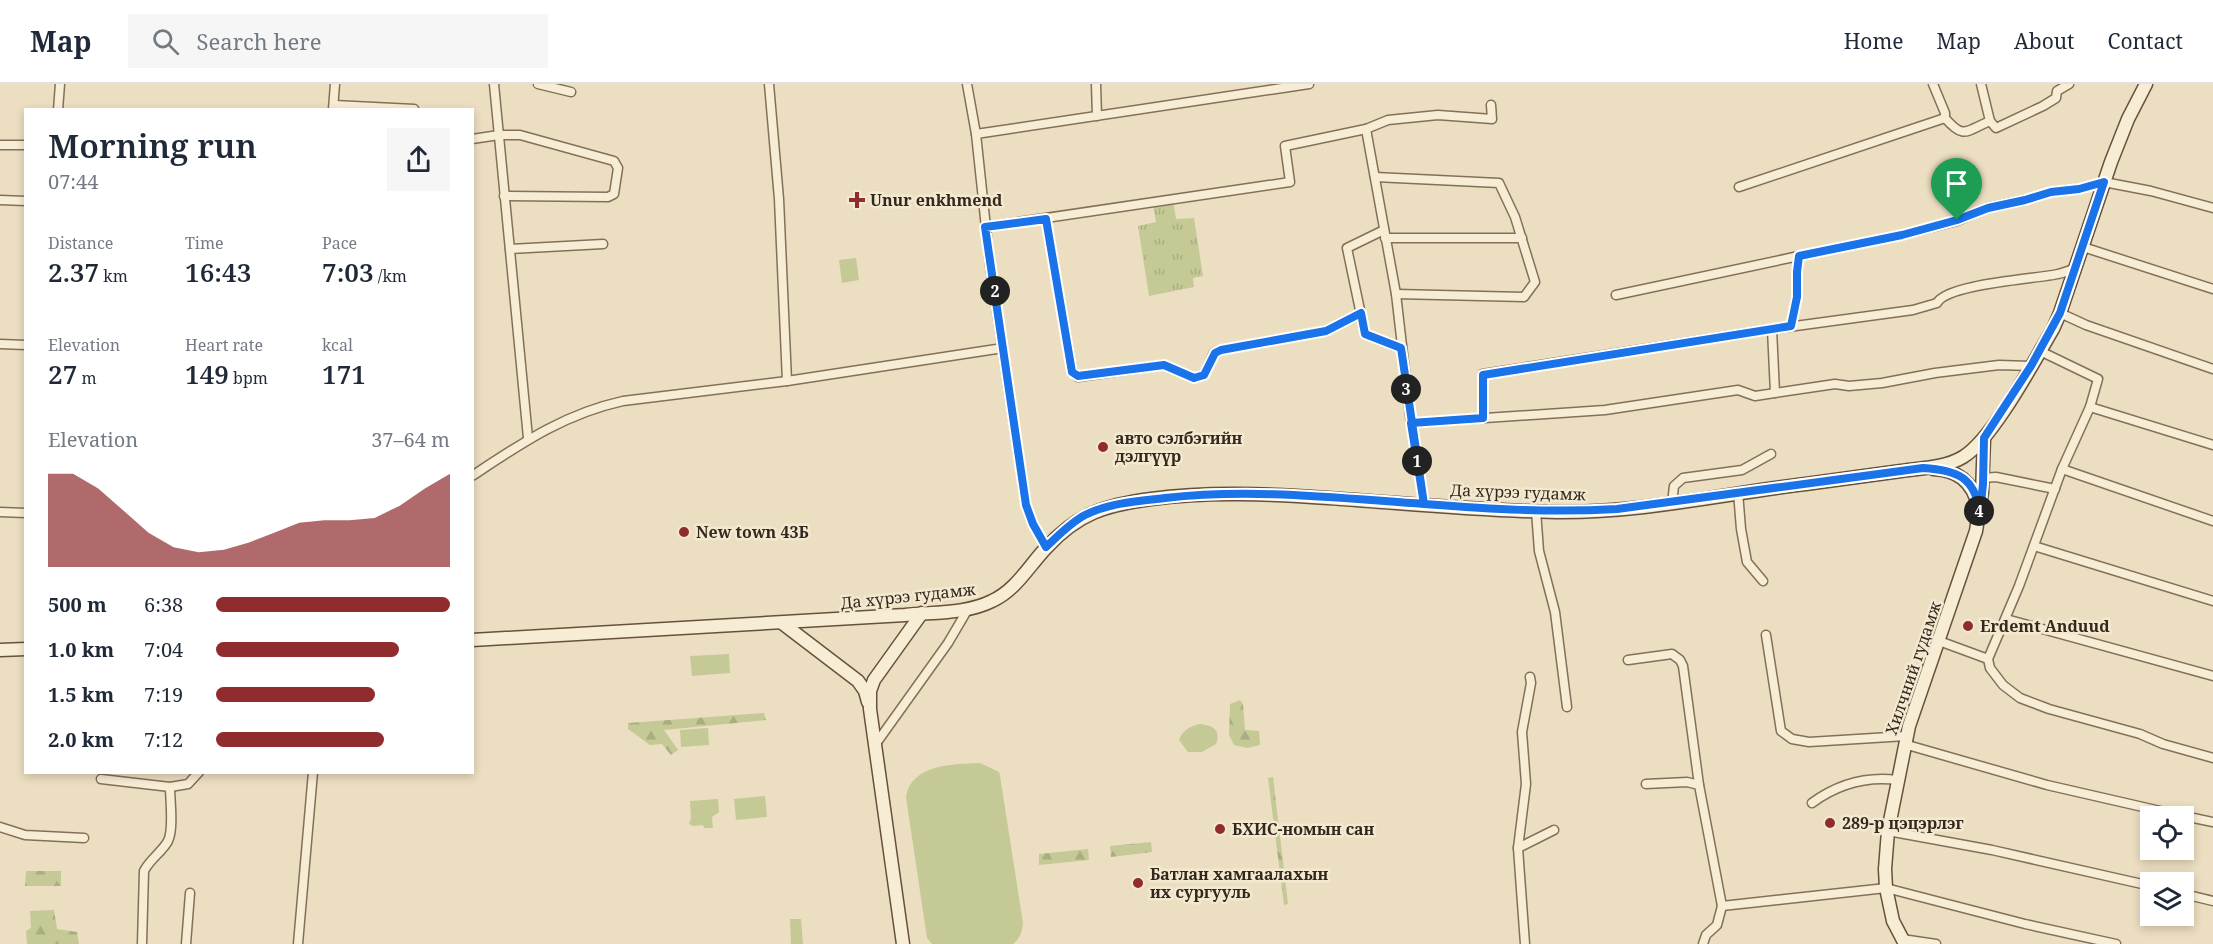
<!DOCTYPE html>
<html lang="en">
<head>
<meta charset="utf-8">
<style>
	body { margin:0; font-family:"Noto Serif",serif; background:#f6f6f7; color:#1f2937; height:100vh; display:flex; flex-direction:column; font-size:22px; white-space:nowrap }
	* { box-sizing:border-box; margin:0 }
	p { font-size:20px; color:#747a83 }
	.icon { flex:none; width:33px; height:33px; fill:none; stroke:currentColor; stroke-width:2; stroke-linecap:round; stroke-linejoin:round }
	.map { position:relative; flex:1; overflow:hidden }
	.panel { position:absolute; left:24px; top:24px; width:450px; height:666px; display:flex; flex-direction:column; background:#fff; border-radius:0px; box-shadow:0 3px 9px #0003 }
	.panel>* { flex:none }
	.controls { position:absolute; left:2140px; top:722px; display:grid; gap:12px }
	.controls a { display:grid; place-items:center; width:54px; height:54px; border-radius:0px; background:#fff; box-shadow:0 3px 9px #0003; font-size:30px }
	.pin { position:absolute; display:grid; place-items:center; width:51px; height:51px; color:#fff; margin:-62px -26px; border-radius:50% 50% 50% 0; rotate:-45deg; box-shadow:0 0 6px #0007 }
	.pin .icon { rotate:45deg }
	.km { position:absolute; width:30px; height:30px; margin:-15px; border-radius:50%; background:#222; color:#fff; font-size:16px; line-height:30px; text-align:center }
	.round { display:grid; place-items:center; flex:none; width:63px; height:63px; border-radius:0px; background:#f6f6f7 }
	.head { display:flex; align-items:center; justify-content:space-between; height:102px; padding:0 24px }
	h1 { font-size:33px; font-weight:600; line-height:45px }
	.stats { display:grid; grid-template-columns:repeat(3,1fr); gap:9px; height:102px; padding:6px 24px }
	.stats div { display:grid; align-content:center }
	.stats b { font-size:26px; font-weight:600 }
	.stats small { font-size:16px; font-weight:400 }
	.stats p { font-size:16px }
	.chart { height:168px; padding:12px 24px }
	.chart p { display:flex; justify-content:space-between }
	.chart svg { width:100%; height:108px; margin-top:6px; fill:#902c2e; opacity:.7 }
	ul { padding:0 24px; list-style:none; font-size:20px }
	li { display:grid; grid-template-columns:96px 72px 1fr; align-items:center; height:45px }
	li i { height:15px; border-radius:8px; background:#902c2e }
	header { display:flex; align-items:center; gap:36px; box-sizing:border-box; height:84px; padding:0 30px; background:#fff; border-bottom:2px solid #e0e1e3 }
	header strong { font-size:28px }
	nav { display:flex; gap:33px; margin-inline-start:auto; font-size:21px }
	.search { width:420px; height:54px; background:#f6f6f7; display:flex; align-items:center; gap:15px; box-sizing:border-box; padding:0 21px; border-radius:0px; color:#747a83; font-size:22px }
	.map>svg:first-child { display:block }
</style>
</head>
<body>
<header>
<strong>Map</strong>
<div class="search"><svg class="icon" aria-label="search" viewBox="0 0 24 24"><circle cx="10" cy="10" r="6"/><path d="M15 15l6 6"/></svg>Search here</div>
<nav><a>Home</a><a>Map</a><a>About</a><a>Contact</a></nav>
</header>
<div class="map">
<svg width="2213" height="860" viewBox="0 0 2213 860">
	<defs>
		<pattern id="grass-tufts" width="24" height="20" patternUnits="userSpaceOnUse" patternTransform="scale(1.5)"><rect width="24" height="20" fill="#c4c996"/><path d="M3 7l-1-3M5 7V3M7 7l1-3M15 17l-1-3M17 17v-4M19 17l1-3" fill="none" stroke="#a9ad81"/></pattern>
		<pattern id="forest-firs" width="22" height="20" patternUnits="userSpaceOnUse" patternTransform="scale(1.5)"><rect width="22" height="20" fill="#c4c996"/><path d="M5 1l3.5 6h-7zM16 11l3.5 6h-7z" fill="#a9ad81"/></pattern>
	</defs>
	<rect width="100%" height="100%" fill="#ecdec1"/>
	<!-- grass -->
	<path fill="url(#grass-tufts)" d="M 1173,116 L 1176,135 L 1194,134 L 1203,192 L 1193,194 L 1194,203 L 1149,212 L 1138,142 L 1156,138 L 1153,119 Z"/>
	<!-- forest -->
	<g fill="url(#forest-firs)">
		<path d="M 1240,616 L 1243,620 L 1245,646 L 1259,647 L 1260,661 L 1247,664 L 1234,661 L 1229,651 L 1230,620 Z"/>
		<path d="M 764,629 L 766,636 L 664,646 L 678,666 L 671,671 L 662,660 L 650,661 L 628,645 L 628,639 Z"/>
		<path d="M 1273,693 L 1288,820 L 1284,821 L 1268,694 Z"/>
		<path d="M 1151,758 L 1152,768 L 1111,773 L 1110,762 Z"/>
		<path d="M 1088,765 L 1089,776 L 1039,781 L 1039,770 Z"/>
		<path d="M 26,787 L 61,787 L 61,802 L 25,802 Z"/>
		<path d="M 54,826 L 57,845 L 77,848 L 79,860 L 27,860 L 26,847 L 31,844 L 30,827 Z"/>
	</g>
	<!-- park -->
	<g fill="#c4c996">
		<path d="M 856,174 L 859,196 L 842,199 L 839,176 Z"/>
		<path d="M 729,570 L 730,589 L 692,592 L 690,572 Z"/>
		<path d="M 1199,640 C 1213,641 1221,646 1216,660 L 1202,668 L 1188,668 L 1179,656 C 1182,647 1189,643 1199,640 Z"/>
		<path d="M 708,644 L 709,661 L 681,663 L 680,646 Z"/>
		<path d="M 980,679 L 999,688 L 1000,692 L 1023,839 C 1022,848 1020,855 1013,860 L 932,860 L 927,854 L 906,713 C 911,680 954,680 980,679 Z"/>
		<path d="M 765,712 L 767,733 L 736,736 L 734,715 Z"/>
		<path d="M 718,715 L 719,728 L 712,733 L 713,744 L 704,744 L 703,741 L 693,742 L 689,740 L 691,734 L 690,717 Z"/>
		<path d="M 790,835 L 801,835 L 803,860 L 791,860 Z"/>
	</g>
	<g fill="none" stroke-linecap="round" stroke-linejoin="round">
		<defs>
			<g id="street">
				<path d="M 494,0 L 528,354"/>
				<path d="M 538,0 L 571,8"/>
				<path d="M 769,0 L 779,115 L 787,297"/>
				<path d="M 967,0 L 976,50 L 990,181 L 1026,421 L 1033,440 L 1046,463"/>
				<path d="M 1096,0 L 1097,32"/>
				<path d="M 1933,0 L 1945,29 L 1945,34"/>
				<path d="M 1981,0 L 1990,37"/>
				<path d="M 334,21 L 414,25"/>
				<path d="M 333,25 L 335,0"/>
				<path d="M 58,26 L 60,0"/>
				<path d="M 976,50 L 1309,0"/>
				<path d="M 472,55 L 499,51 L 520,51 L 614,77 L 618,84 L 614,110 L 608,113 L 504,112"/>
				<path d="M 0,61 L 26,61"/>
				<path d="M 1375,93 L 1499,99 L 1515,133 L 1535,198 L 1524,213 L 1396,210"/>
				<path d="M 1739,103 L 1945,34 C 1964,56 1966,47 1990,37 L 1996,44 L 2043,22 L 2056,14 L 2057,7 L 2069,0"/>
				<path d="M 0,116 L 26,117"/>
				<path d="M 1046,135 L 1072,287 L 1078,293 L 1163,281 L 1194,294 L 1204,291 L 1214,269 L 1221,266 L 1326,247 L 1361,229"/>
				<path d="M 985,143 L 1290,98 L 1285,62 L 1366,45"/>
				<path d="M 1384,146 L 1347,164 L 1365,250 L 1400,264"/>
				<path d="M 1385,154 L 1522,154"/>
				<path d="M 2083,163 L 2213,205"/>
				<path d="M 510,165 L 603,160"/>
				<path d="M 1616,211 L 1799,172"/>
				<path d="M 2060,229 L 2086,241 L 2213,285"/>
				<path d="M 1791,242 L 1797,213 L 1797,188 L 1799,172 L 1902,151 L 1957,137 L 1987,124 L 2025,116 L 2051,108 L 2079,105 L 2104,98 L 2151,107 L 2213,124"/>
				<path d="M 1772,245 L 1775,309"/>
				<path d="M 0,260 L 26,261"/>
				<path d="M 2040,267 L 2098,295 L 2090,323 L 2062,385 L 2019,502 L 1988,575 L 1990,584 L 2003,601 L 2020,614 L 2049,625 L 2140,650 L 2163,660 L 2213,674"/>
				<path d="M 2090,323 L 2213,361"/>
				<path d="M 1483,334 L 1483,290 L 1766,246 L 1913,226 L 1937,219 C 1947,200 2035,195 2058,190 C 2064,189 2070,186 2076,184"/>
				<path d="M 1411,339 L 1396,210 L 1366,45 L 1388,36 L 1438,31 L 1492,35 L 1491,21"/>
				<path d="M 2062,385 L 2213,437"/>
				<path d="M 472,392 C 522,359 564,330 623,317 L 787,297 L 1003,264"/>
				<path d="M 1983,394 L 1996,393 L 2055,405"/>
				<path d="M 1738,408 L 1741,445 L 1747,478 L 1763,497"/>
				<path d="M 1672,419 L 1674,402 L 1683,394 L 1742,386 L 1771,370"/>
				<path d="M 1424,420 L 1411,339 L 1605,326 L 1738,306 L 1755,312 L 1835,300 L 1849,302 L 1882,299 L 1935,289 L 1999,281 L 2031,282"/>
				<path d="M 1536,427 L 1539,467 L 1555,528 L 1567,623"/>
				<path d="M 0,428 L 26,429"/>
				<path d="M 2034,462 L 2213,517"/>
				<path d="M 2006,535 L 2213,592"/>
				<path d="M 1766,551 L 1781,647 L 1792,655 L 1809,658 L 1906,652"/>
				<path d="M 1939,557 L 1988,575"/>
				<path d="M 1628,576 L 1672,570 L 1680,576 L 1683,582 L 1699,701"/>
				<path d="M 1904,660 L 2047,701 L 2182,732"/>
				<path d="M 875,661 L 948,559 L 968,525"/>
				<path d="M 101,695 L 170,703 L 188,700 L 199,688"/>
				<path d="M 1646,700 L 1687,698 L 1699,701 L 1722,822 L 1886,804 L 2025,840 L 2116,860"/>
				<path d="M 1812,719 C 1838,700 1865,692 1897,696"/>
				<path d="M 2184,732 L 2213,738"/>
				<path d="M 0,743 L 25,751 L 84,754"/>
				<path d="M 1888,747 L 1992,766 L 2151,802"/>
				<path d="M 1518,764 L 1526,700 L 1522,648 L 1531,599 L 1530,593"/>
				<path d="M 2184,810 L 2213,817"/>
				<path d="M 1902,855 L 1936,860"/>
				<path d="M 142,860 L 144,787 C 150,775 162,768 168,757 C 174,745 170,716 170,703"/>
				<path d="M 186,860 L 190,809"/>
				<path d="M 298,860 L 313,688"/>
				<path d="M 1525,860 L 1518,764 L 1554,746"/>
				<path d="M 1703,860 L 1706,851 L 1717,841 L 1722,822"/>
			</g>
			<g id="secondary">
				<path d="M 1933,385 C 1957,386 1972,397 1978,421"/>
				<path d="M 782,539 L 858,597 L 865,607 L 868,618"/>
				<path d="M 472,556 L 905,531 C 934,528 966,530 992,517 C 1016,506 1028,483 1046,464 C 1078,429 1106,421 1151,415 C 1211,407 1269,410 1328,414 C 1404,419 1480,427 1556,428 C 1642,429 1728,409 1813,399 C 1843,395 1872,391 1901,387 C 1921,384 1945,384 1963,373 C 1993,355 2034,277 2053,245 L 2060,229 L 2111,78 L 2128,35 L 2146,0"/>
				<path d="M 0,566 L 26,565"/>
				<path d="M 903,860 L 870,625 L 870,607 L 874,596 L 922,529"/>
				<path d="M 1905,860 L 1893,837 L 1886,804 L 1885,785 L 1888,747 L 1909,642 L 1976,447 L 1982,408 L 1984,354"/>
			</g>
		</defs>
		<!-- street casing -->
		<use href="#street" stroke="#847059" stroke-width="11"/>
		<!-- secondary casing -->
		<use href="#secondary" stroke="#66513d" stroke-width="15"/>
		<!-- street -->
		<use href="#street" stroke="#f7ecd4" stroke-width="8"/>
		<!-- secondary -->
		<use href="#secondary" stroke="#f7ecd4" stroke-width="12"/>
	</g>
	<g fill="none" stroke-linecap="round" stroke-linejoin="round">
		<defs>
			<path id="route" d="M 1957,136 L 1902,151 L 1799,172 L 1797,188 L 1797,213 L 1791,242 L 1483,291 L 1483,334 L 1411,339 L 1424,420 C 1338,414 1251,404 1165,414 C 1138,417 1109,419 1085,431 C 1070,439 1058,452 1046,463 L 1033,440 L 1026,421 L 985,143 L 1046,135 L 1072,288 L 1078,292 L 1164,281 L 1194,294 L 1204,291 L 1215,269 L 1221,266 L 1326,247 L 1361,229 L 1365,250 L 1401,264 L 1424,420 C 1489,425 1552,429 1617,425 L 1923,384 C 1957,386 1975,393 1980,429 L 1983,400 L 1984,354 L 2031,282 L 2060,229 L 2104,98 L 2079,105 L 2051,108 L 2025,116 L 1988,124 L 1957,136"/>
		</defs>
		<!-- route casing -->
		<use href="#route" stroke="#fff" stroke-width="12"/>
		<!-- route -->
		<use href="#route" stroke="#1a73e8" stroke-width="8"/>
	</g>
	<!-- markers -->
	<g fill="#902c2e" stroke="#f3e9d0" stroke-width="2">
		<path d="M854 107h6v6h6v6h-6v6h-6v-6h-6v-6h6z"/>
		<circle cx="1103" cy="363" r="6"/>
		<circle cx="684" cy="448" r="6"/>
		<circle cx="1968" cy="542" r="6"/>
		<circle cx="1830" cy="739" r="6"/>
		<circle cx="1220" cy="745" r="6"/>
		<circle cx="1138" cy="799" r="6"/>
	</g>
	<g text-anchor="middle" stroke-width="5" stroke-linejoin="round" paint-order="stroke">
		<!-- poi labels -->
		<g font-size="16" font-weight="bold" fill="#34281d" stroke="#f3e9d0" text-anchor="start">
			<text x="870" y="122">Unur enkhmend</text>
			<text x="1115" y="360">авто сэлбэгийн<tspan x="1115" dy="18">дэлгүүр</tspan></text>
			<text x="696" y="454">New town 43Б</text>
			<text x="1980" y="548">Erdemt Anduud</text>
			<text x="1842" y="745">289-р цэцэрлэг</text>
			<text x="1232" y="751">БХИС-номын сан</text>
			<text x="1150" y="796">Батлан хамгаалахын<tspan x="1150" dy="18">их сургууль</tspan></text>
		</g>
		<!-- street labels -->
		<g font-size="16" fill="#34281d" stroke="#f3e9d0">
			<text transform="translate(1518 408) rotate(2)" y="6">Да хүрээ гудамж</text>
			<text transform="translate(908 512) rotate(-6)" y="6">Да хүрээ гудамж</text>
			<text transform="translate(1913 584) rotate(-71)" y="6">Хилчний гудамж</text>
		</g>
	</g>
</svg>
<div class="controls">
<a><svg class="icon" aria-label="locate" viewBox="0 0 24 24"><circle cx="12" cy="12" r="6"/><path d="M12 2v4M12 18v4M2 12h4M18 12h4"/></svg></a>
<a><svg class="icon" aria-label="layers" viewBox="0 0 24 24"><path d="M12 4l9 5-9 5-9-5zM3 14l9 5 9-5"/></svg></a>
</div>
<div class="pin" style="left:1957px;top:136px;background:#1e9e55"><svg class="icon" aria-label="arrive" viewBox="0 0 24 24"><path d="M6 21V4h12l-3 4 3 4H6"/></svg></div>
<b class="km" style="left:1417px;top:377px">1</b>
<b class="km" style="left:995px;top:207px">2</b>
<b class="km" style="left:1406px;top:305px">3</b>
<b class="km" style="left:1979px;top:427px">4</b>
<section class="panel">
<div class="head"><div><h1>Morning run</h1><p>07:44</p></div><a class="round"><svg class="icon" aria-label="share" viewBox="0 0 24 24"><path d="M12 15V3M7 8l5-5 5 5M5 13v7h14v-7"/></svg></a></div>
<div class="stats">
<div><p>Distance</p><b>2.37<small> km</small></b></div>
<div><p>Time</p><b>16:43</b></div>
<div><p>Pace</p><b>7:03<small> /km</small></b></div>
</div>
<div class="stats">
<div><p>Elevation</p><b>27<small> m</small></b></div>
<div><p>Heart rate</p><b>149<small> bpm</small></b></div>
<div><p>kcal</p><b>171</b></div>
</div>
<div class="chart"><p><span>Elevation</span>37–64 m</p>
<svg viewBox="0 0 160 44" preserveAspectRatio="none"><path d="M0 44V6L10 6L20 12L30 21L40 30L50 36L60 38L70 37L80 34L90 30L100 26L110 25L120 25L130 24L140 19L150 12L160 6V44z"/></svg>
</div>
<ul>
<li><b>500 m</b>6:38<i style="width:100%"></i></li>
<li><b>1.0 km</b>7:04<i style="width:78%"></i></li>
<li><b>1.5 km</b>7:19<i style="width:68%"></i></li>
<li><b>2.0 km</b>7:12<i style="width:72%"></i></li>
</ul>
</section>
</div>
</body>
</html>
